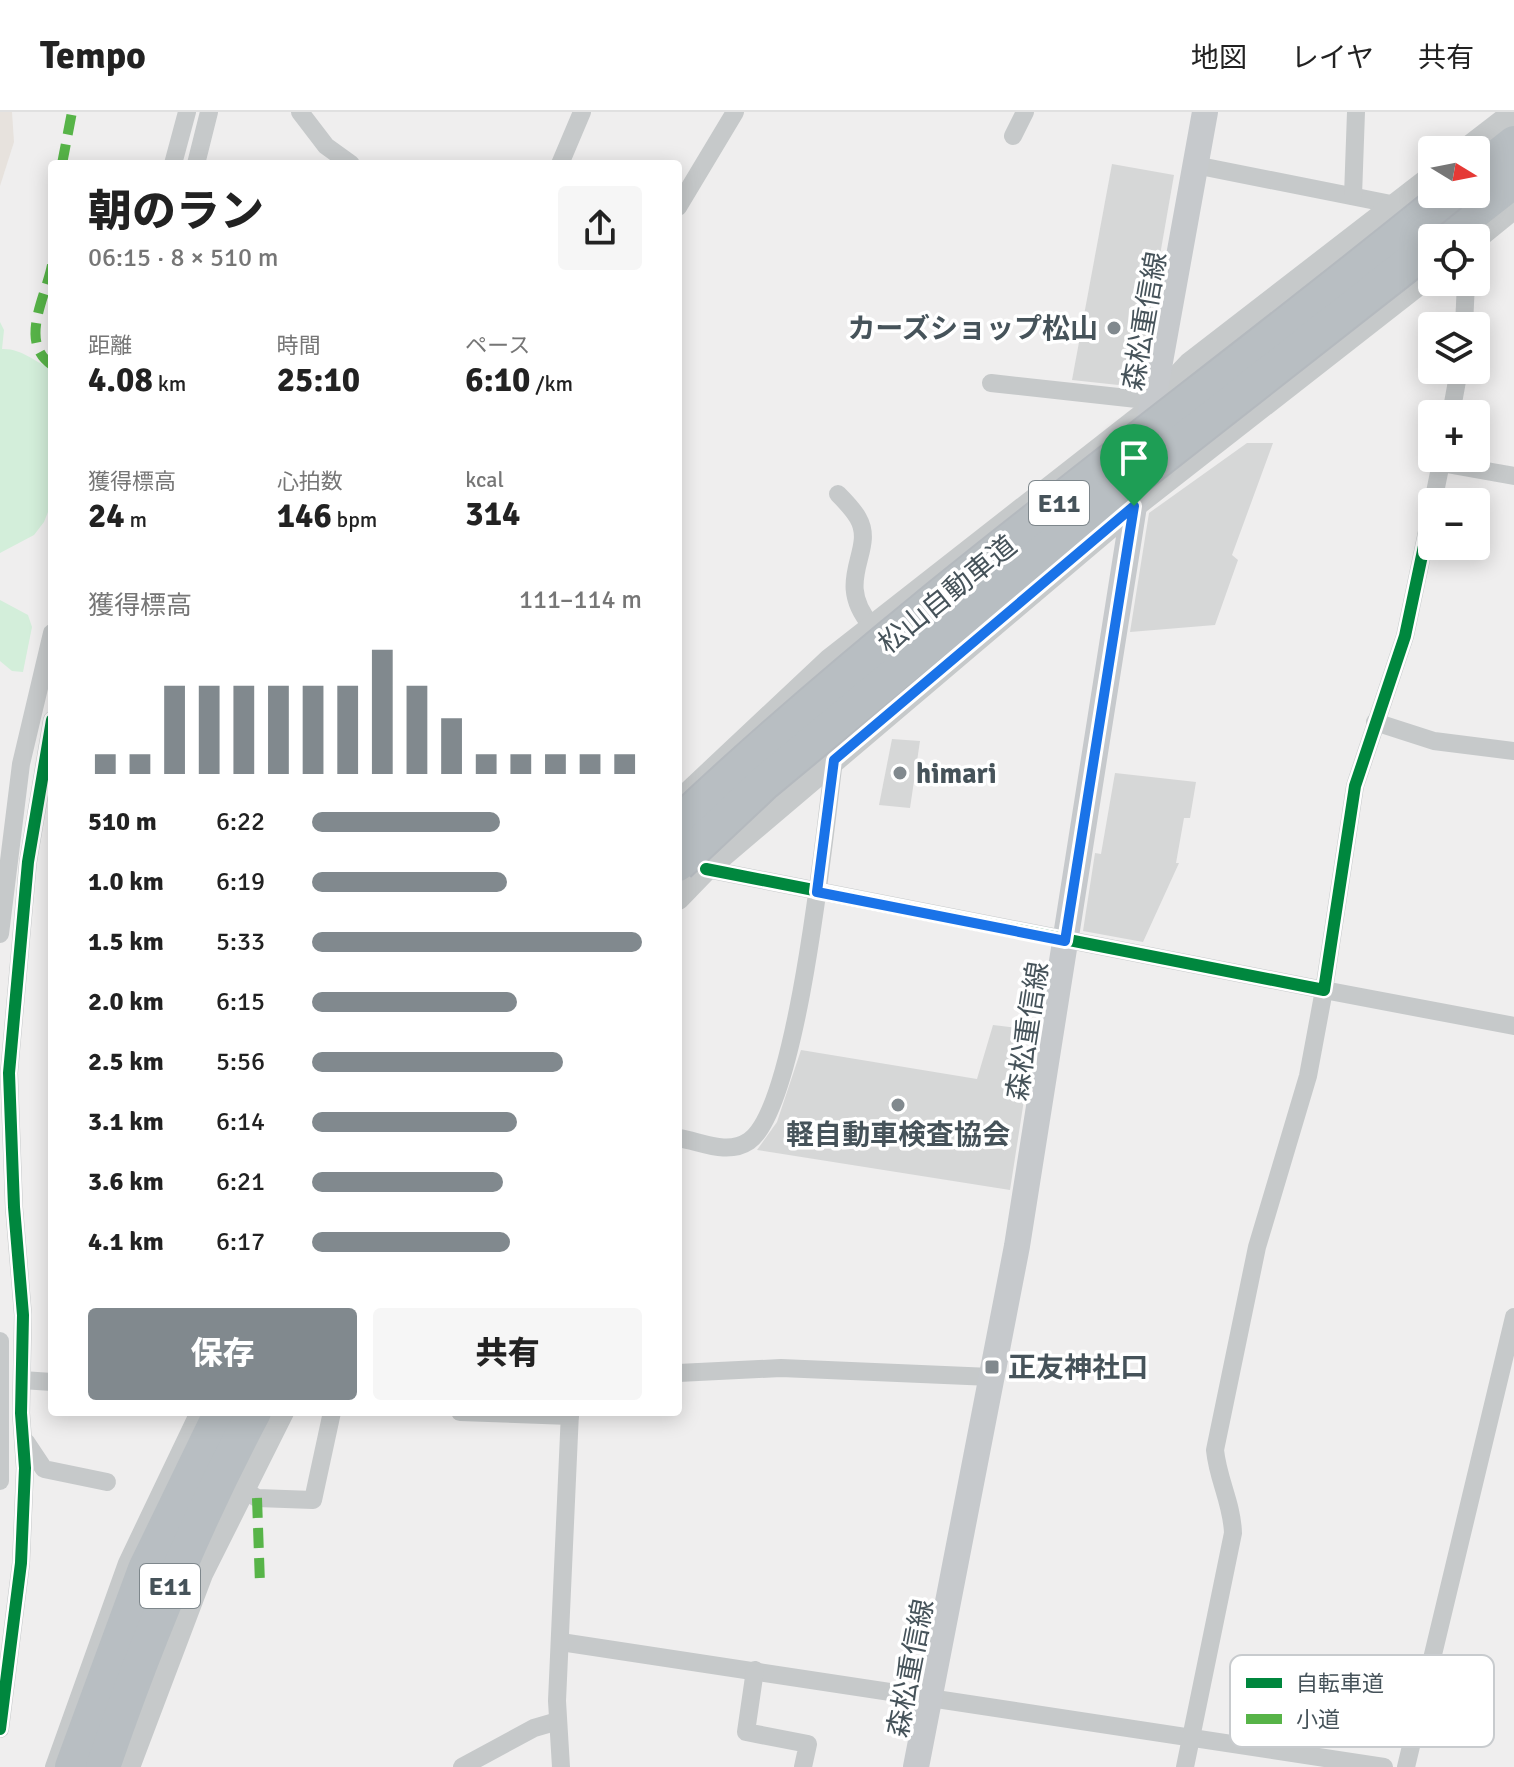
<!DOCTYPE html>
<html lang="ja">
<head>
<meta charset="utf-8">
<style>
	body { margin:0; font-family:Signika,"Noto Sans JP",sans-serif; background:#f6f6f6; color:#222; height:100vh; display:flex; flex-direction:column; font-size:30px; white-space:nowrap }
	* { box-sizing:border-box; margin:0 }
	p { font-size:26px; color:#767676 }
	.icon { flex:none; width:44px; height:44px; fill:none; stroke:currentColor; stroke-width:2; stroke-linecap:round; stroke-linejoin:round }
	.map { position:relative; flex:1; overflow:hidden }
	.sheet { position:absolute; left:48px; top:48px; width:634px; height:1256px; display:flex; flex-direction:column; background:#fff; border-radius:8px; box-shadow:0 4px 20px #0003 }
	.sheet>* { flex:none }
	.needle { width:52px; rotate:100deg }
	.controls { position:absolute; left:1418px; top:24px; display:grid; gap:16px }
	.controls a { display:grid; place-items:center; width:72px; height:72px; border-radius:8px; background:#fff; box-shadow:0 4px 20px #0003; font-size:40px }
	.pin { position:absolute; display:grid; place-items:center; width:68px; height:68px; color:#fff; margin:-82px -34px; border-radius:50% 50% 50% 0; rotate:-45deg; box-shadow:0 0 8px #0007 }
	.pin .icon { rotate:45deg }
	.round { display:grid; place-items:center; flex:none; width:84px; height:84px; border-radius:8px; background:#f6f6f6 }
	.headline { display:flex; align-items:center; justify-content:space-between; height:136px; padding:0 40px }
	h1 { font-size:44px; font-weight:800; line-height:60px }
	.figures { display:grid; grid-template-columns:repeat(3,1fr); gap:12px; height:136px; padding:8px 40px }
	.figures div { display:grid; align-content:center }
	.figures b { font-size:34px; font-weight:800 }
	.figures small { font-size:22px; font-weight:400 }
	.figures p { font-size:22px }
	.chart { height:224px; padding:16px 40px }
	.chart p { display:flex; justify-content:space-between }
	.chart svg { width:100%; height:144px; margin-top:8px; stroke:#81898e; stroke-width:6 }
	.action { display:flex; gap:16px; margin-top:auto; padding:16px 40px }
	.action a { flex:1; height:92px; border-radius:8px; background:#81898e; color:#fff; font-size:32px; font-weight:800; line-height:92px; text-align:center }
	.action a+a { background:#f6f6f6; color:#222 }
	ul { padding:0 40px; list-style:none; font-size:26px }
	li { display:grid; grid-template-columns:128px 96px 1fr; align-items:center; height:60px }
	li i { height:20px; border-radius:10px; background:#81898e }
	header { display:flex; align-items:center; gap:48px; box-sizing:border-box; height:112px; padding:0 40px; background:#fff; border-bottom:2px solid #e0e0e0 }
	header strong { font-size:38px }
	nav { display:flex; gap:44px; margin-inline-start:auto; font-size:28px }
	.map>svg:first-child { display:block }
</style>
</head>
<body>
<header>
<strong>Tempo</strong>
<nav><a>地図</a><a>レイヤ</a><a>共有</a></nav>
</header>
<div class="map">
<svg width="1514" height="1655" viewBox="0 0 1514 1655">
	<rect width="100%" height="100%" fill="#efeeee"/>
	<!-- green -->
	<g fill="#d3eeda">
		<path d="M 0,210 L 4,218 L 2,237 C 21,236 35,250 52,257 L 52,390 L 44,410 L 34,423 L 0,441 Z"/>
		<path d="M 0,488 L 28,503 L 32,515 L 23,560 L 12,559 L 0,549 Z"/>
	</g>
	<!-- sand -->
	<path fill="#e7e2dd" d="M 0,0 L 12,0 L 14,30 L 0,74 Z"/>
	<!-- building -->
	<g fill="#d6d7d7">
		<path d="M 1112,52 L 1174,63 L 1137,275 L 1072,268 Z"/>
		<path d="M 1247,331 L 1273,331 L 1232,443 L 1238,448 L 1215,513 L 1130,520 L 1149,401 Z"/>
		<path d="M 892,627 L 920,629 L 910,696 L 879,693 Z"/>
		<path d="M 1115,661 L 1196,670 L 1190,706 L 1184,706 L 1176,751 L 1179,751 L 1143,830 L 1083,819 L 1095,741 L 1101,742 Z"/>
		<path d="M 993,913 L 1027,917 L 1022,937 L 1016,936 L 1007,972 L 1026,975 L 1010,1078 L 757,1038 L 777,1010 L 801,938 L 977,967 Z"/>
	</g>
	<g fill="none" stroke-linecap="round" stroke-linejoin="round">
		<defs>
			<g id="motorway">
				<path d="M 1476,61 L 1514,31"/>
				<path d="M 1441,126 L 1514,69"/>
				<path d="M 72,1655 L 145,1457 L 221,1300"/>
				<path d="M 103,1655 C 145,1533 193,1415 254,1300"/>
			</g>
		</defs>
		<!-- motorway casing -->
		<use href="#motorway" stroke="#b4b9be" stroke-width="38"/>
		<!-- minor -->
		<g stroke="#c6c9ca" stroke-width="18">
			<path d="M 300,0 L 326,34 L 351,52"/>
			<path d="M 1013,24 L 1025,0"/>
			<path d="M 173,52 L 187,0"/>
			<path d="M 196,52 L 209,0"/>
			<path d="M 560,52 L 582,0"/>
			<path d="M 1195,53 L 1396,93"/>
			<path d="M 1353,84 L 1356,0"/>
			<path d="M 678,95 L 735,0"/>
			<path d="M 1464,214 L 1466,170"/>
			<path d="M 991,271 L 1155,289"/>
			<path d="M 1451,302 L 1459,258"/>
			<path d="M 1441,351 L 1514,364"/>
			<path d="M 838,382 C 845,389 853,397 858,406 C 877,439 832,467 871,513"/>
			<path d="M 1433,390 L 1442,346"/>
			<path d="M 1375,610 L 1434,629 L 1514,639"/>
			<path d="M 678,687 L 828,546 L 1155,290"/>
			<path d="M 706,757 L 1324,878 L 1355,674 L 1405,524 L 1432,396"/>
			<path d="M 0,822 L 21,652 L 52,521"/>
			<path d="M 678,1026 C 700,1029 727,1044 749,1029 C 798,995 825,717 834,648"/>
			<path d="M 0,1229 L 0,1369"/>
			<path d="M 678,1261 L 781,1256 L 991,1265"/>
			<path d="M 22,1268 L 52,1270"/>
			<path d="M 460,1300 L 570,1304"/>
			<path d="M 26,1330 L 44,1357 L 107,1370"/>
			<path d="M 242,1377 L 257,1386 L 313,1388 L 332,1300"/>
			<path d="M 561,1530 L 1384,1655"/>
			<path d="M 755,1558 L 746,1620 L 808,1632 L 803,1655"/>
			<path d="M 0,1617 L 21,1451 L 25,1356 L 21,1301 L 23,1203 L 14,1095 L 9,961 L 28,750 L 52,608"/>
			<path d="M 54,1655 L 127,1451 L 199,1300"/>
			<path d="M 462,1655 L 534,1616 L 558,1609"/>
			<path d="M 561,1655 L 557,1589 L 570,1300"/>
			<path d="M 1185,1655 L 1233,1421 C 1232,1391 1218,1368 1215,1338 L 1257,1135 L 1308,964 L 1324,878 L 1514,914"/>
			<path d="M 1406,1655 L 1514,1205"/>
		</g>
		<!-- tertiary -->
		<g stroke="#c6c9ca" stroke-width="24">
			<path d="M 1466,38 L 1514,1"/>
			<path d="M 1476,126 L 1514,95"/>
			<path d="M 1155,289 L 1190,252 L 1432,65"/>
			<path d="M 678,786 L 706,757 L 1134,394 L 1432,161"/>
			<path d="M 128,1655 L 201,1462 L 282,1300"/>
		</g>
		<!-- secondary -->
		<path stroke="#c6c9cc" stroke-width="26" d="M 916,1655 L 1017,1134 L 1134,394 L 1205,0"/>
		<!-- motorway -->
		<use href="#motorway" stroke="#b8bec2" stroke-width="34"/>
		<defs>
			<g id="motorway-bridge">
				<path d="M 678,712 C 919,484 1193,292 1450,82"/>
				<path d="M 678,752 L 765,670 L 1074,414 L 1432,133"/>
			</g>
		</defs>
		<!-- motorway-bridge casing -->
		<use href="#motorway-bridge" stroke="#b4b9be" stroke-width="38" stroke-linecap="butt"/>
		<!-- motorway-bridge -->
		<use href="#motorway-bridge" stroke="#b8bec2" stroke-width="34"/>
		<!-- quiet -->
		<g stroke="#57b448" stroke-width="10" stroke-dasharray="20 10" stroke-linecap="butt">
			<path d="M 62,52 L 72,0"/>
			<path d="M 52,153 C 46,185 18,230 52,253"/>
			<path d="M 257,1386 L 260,1472"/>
		</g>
		<defs>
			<g id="cycleway">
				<path d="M 706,757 L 1324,878 L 1355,674 L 1405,524 L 1432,396"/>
				<path d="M 0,1617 L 21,1451 L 25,1356 L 21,1301 L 23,1203 L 14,1095 L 9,961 L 28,750 L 52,608"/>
			</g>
		</defs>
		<!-- cycleway casing -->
		<use href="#cycleway" stroke="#fff" stroke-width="17"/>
		<!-- cycleway -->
		<use href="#cycleway" stroke="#00873e" stroke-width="12"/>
	</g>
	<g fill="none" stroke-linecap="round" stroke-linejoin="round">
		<defs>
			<path id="route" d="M 1134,394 L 1065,829 L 817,780 L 834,648 Z"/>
		</defs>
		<!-- route casing -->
		<use href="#route" stroke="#fff" stroke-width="16"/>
		<!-- route -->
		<use href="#route" stroke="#1a73e8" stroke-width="10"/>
	</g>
	<!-- markers -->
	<g fill="#81898e" stroke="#fff" stroke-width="3">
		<circle cx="1114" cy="216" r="8"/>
		<circle cx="900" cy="661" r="8"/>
		<circle cx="898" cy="993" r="8"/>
		<rect x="984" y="1247" width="16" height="16" rx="4"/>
	</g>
	<g text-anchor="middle" stroke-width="7" stroke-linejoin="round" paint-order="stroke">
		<!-- shield labels -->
		<g fill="#fff" stroke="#7e878c" stroke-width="2">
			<rect x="1029" y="369" width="60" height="44" rx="6"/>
			<rect x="140" y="1452" width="60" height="44" rx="6"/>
		</g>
		<g font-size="26" font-weight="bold" fill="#46535a">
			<text x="1059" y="400">E11</text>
			<text x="170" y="1483">E11</text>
		</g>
		<!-- street labels -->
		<g font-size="28" fill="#46535a" stroke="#fff">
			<text transform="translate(1144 209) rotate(-80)" y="10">森松重信線</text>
			<text transform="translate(947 482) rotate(-39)" y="10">松山自動車道</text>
			<text transform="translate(1027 919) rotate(-81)" y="10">森松重信線</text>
			<text transform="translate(910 1556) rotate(-79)" y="10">森松重信線</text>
		</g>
		<!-- poi labels -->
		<g font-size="28" font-weight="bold" fill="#46535a" stroke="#fff" text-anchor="start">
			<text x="1098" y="226" text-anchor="end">カーズショップ松山</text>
			<text x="916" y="671">himari</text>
			<text x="898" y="1032" text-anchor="middle">軽自動車検査協会</text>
			<text x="1008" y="1265">正友神社口</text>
		</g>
	</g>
	<!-- legend -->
	<rect x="1230" y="1543" width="264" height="92" rx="12" fill="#fff" stroke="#c8cbce" stroke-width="2"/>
	<rect x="1246" y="1566" width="36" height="10" fill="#00873e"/>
	<rect x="1246" y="1602" width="36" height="10" fill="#57b448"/>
	<g font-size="22" fill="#46535a">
		<text x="1296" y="1579">自転車道</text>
		<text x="1296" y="1615">小道</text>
	</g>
</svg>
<div class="controls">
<a><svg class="needle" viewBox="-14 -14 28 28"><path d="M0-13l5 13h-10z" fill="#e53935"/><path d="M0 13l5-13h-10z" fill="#767676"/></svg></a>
<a><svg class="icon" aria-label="locate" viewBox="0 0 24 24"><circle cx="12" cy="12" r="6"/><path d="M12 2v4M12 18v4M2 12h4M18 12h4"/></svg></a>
<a><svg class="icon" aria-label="layers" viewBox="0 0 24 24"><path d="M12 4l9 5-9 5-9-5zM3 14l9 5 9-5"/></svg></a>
<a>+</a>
<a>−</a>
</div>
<div class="pin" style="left:1134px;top:394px;background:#1e9e55"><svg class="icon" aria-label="arrive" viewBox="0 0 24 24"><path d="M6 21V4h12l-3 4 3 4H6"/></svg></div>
<section class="sheet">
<div class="headline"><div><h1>朝のラン</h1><p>06:15 · 8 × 510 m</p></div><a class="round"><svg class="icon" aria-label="share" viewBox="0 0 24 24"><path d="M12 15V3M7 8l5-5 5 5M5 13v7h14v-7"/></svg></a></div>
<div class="figures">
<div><p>距離</p><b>4.08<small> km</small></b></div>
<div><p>時間</p><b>25:10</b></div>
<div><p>ペース</p><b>6:10<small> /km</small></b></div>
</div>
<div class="figures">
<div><p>獲得標高</p><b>24<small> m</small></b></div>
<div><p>心拍数</p><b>146<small> bpm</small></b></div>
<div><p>kcal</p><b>314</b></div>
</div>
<div class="chart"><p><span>獲得標高</span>111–114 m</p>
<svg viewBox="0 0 160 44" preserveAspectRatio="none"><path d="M5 44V38M15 44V38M25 44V17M35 44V17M45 44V17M55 44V17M65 44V17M75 44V17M85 44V6M95 44V17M105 44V27M115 44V38M125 44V38M135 44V38M145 44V38M155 44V38"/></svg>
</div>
<ul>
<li><b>510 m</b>6:22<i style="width:57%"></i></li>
<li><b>1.0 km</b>6:19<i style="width:59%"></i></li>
<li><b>1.5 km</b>5:33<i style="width:100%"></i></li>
<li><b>2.0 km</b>6:15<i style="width:62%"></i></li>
<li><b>2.5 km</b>5:56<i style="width:76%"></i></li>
<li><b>3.1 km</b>6:14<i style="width:62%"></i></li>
<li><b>3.6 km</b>6:21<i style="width:58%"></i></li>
<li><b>4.1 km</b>6:17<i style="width:60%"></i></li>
</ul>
<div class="action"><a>保存</a><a>共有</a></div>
</section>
</div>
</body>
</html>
